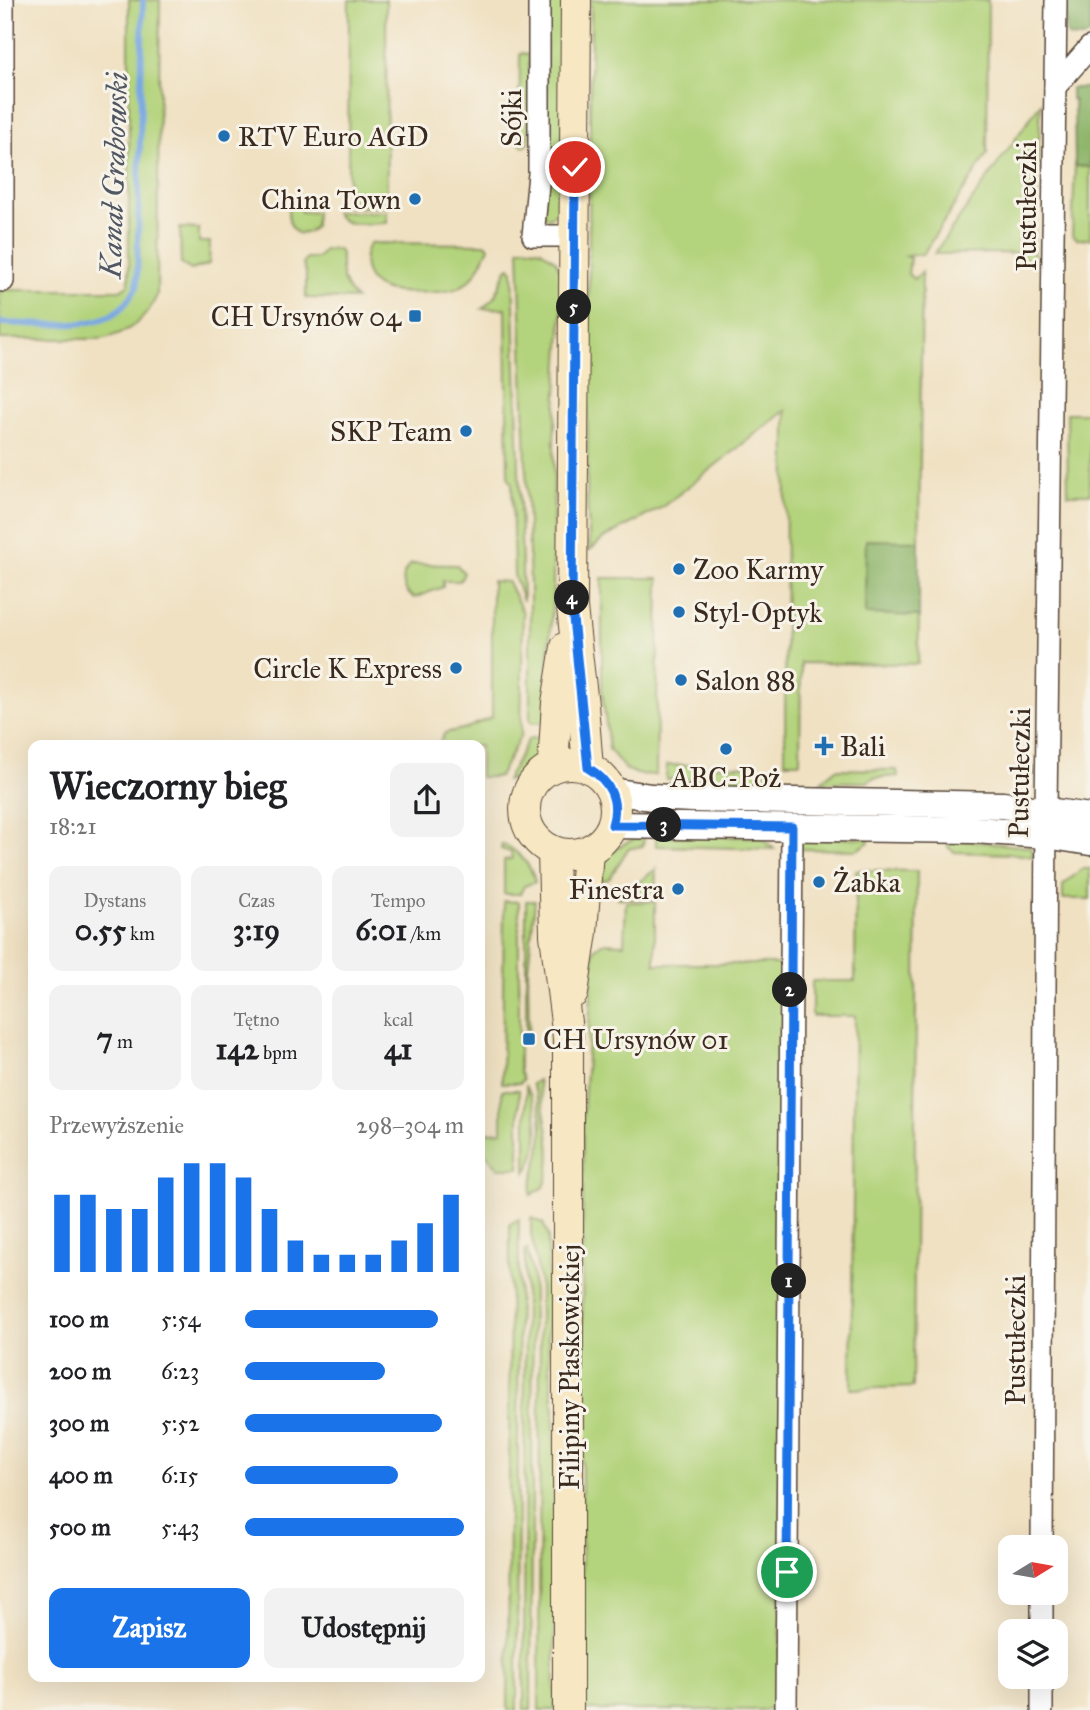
<!DOCTYPE html>
<html lang="pl">
<head>
<meta charset="utf-8">
<style>
	body { margin:0; font-family:"IM FELL Great Primer",serif; background:#f2f2f2; color:#202124; height:100vh; display:flex; flex-direction:column; font-size:26px; white-space:nowrap }
	* { box-sizing:border-box; margin:0 }
	p { font-size:23px; color:#757577 }
	.icon { flex:none; width:38px; height:38px; fill:none; stroke:currentColor; stroke-width:2; stroke-linecap:round; stroke-linejoin:round }
	.map { position:relative; flex:1; overflow:hidden }
	.panel { position:absolute; left:28px; top:740px; width:457px; height:942px; display:flex; flex-direction:column; background:#fff; border-radius:14px; box-shadow:0 7px 28px #0002 }
	.panel>* { flex:none }
	.needle { width:46px; rotate:79deg }
	.controls { position:absolute; left:998px; top:1535px; display:grid; gap:14px }
	.controls a { display:grid; place-items:center; width:70px; height:70px; border-radius:14px; background:#fff; box-shadow:0 7px 28px #0002; font-size:35px }
	.pin { position:absolute; display:grid; place-items:center; width:60px; height:60px; color:#fff; margin:-30px; border:4px solid #fff; border-radius:50%; box-shadow:0 2px 7px #0007 }
	.km { position:absolute; width:35px; height:35px; margin:-18px; border-radius:50%; background:#222; color:#fff; font-size:19px; line-height:35px; text-align:center }
	.round { display:grid; place-items:center; flex:none; width:74px; height:74px; border-radius:14px; background:#f2f2f2 }
	.summary { display:flex; align-items:center; justify-content:space-between; height:119px; padding:0 21px }
	h1 { font-size:38px; font-weight:800; line-height:52px }
	.figures { display:grid; grid-template-columns:repeat(3,1fr); gap:10px; height:119px; padding:7px 21px }
	.figures div { display:grid; align-content:center; border-radius:14px; background:#f2f2f2; text-align:center }
	.figures b { font-size:30px; font-weight:800 }
	.figures small { font-size:19px; font-weight:400 }
	.figures p { font-size:19px }
	.chart { height:196px; padding:14px 21px }
	.chart p { display:flex; justify-content:space-between }
	.chart svg { width:100%; height:126px; margin-top:7px; stroke:#1a73e8; stroke-width:6 }
	.primary-button { display:flex; gap:14px; margin-top:auto; padding:14px 21px }
	.primary-button a { flex:1; height:80px; border-radius:14px; background:#1a73e8; color:#fff; font-size:28px; font-weight:800; line-height:80px; text-align:center }
	.primary-button a+a { background:#f2f2f2; color:#202124 }
	ul { padding:0 21px; list-style:none; font-size:23px }
	li { display:grid; grid-template-columns:112px 84px 1fr; align-items:center; height:52px }
	li i { height:18px; border-radius:9px; background:#1a73e8 }
	.map>svg:first-child { display:block }
</style>
</head>
<body>
<div class="map">
<svg width="1090" height="1710" viewBox="0 0 1090 1710">
	<rect width="100%" height="100%" fill="#f7f3e8"/>
	<filter id="ink" filterUnits="userSpaceOnUse"><feTurbulence type="fractalNoise" baseFrequency=".0143" numOctaves="2"/><feDisplacementMap in="SourceGraphic" scale="14" xChannelSelector="R" yChannelSelector="G"/><feConvolveMatrix kernelMatrix="1 2 1 2 8 2 1 2 1" color-interpolation-filters="sRGB"/></filter>
	<filter id="wash" filterUnits="userSpaceOnUse"><feTurbulence type="fractalNoise" baseFrequency=".00686" numOctaves="4" result="noise"/><feDisplacementMap in="SourceGraphic" scale="28" xChannelSelector="R" yChannelSelector="G"/><feGaussianBlur stdDeviation="1.57" result="paint"/><feColorMatrix in="noise" values="0 0 0 0 0 0 0 0 0 0 0 0 0 0 0 0 0 1.4 0 .05"/><feComposite in="paint" operator="in"/></filter>
	<g filter="url(#wash)">
		<rect width="100%" height="100%" fill="#f0e1c2"/>
		<!-- green -->
		<g fill="#b3d37b" stroke="#777e4c" stroke-width="2">
			<path d="M 129,0 L 160,0 L 157,295 C 147,320 126,334 101,339 L 0,339 L 0,290 L 120,290 L 129,284 Z"/>
			<path d="M 349,0 L 386,0 L 387,207 L 348,207 Z"/>
			<path d="M 547,0 L 563,0 L 562,208 L 549,218 L 544,217 Z"/>
			<path d="M 591,0 L 988,0 L 987,154 L 923,254 L 906,256 L 910,258 L 908,274 L 914,279 L 922,272 L 919,541 L 866,541 L 865,613 L 919,616 L 918,664 L 801,663 L 800,762 L 785,762 L 786,410 L 661,508 L 604,538 L 590,550 L 587,499 Z"/>
			<path d="M 522,53 L 529,55 L 529,142 L 524,146 L 519,143 L 520,55 Z"/>
			<path d="M 1041,103 L 1033,266 L 1019,253 L 934,254 Z"/>
			<path d="M 1075,166 L 1090,167 L 1090,239 L 1077,239 L 1072,235 Z"/>
			<path d="M 288,202 L 301,202 L 301,212 L 316,212 L 315,226 L 309,232 L 298,234 C 287,224 288,216 288,202 Z"/>
			<path d="M 387,212 L 387,223 C 370,223 342,229 335,212 Z"/>
			<path d="M 180,228 L 199,229 L 199,242 L 210,242 L 209,264 L 191,270 L 181,264 Z"/>
			<path d="M 370,243 L 487,244 L 489,247 C 482,262 476,279 460,287 C 449,294 396,294 383,289 C 364,283 360,258 370,243 Z"/>
			<path d="M 525,247 L 541,250 L 556,261 L 560,270 L 562,315 L 554,440 L 553,588 L 545,723 L 533,723 L 530,721 L 530,587 L 519,249 Z"/>
			<path d="M 337,249 L 341,253 C 340,272 342,286 356,299 L 306,298 L 306,272 L 303,264 L 306,258 L 318,258 L 324,250 Z"/>
			<path d="M 510,267 L 513,271 L 523,601 L 514,575 L 512,484 L 508,476 L 506,308 L 482,309 L 494,298 L 507,269 Z"/>
			<path d="M 1067,413 L 1090,413 L 1090,494 L 1068,494 Z"/>
			<path d="M 411,564 L 457,565 L 464,573 L 460,581 L 443,581 L 443,587 L 414,598 C 402,591 399,574 411,564 Z"/>
			<path d="M 602,578 L 659,578 L 656,775 L 637,774 L 625,769 L 609,749 L 602,690 Z"/>
			<path d="M 492,581 L 508,582 L 523,613 L 521,735 L 499,777 L 480,777 L 480,746 L 432,745 L 440,742 L 445,733 L 467,728 L 492,717 Z"/>
			<path d="M 532,738 L 542,738 C 540,757 525,777 506,781 L 528,740 Z"/>
			<path d="M 667,765 L 760,766 L 766,769 L 769,778 L 762,781 L 666,779 Z"/>
			<path d="M 836,769 L 897,770 L 898,776 L 873,778 L 867,782 L 820,782 Z"/>
			<path d="M 656,836 L 760,837 L 774,849 L 656,846 Z"/>
			<path d="M 644,837 L 643,846 L 628,849 L 610,878 L 606,880 L 597,880 C 603,856 619,842 644,837 Z"/>
			<path d="M 869,838 L 869,842 L 857,850 L 796,849 L 802,839 Z"/>
			<path d="M 948,839 L 1030,847 L 1035,857 L 1014,854 L 954,852 L 948,847 Z"/>
			<path d="M 502,844 C 518,850 532,866 535,882 L 524,886 L 520,894 L 504,894 L 504,860 L 512,859 L 511,852 L 501,849 Z"/>
			<path d="M 656,869 L 655,899 L 618,898 Z"/>
			<path d="M 1082,869 L 1090,869 L 1090,899 L 1063,899 L 1063,885 Z"/>
			<path d="M 856,870 L 917,871 L 913,1387 L 851,1389 L 855,1016 L 812,1016 L 812,981 L 855,981 Z"/>
			<path d="M 504,901 L 519,902 L 519,1071 L 523,1080 L 520,1083 L 502,1083 Z"/>
			<path d="M 526,901 L 535,901 L 528,969 L 529,1030 L 526,1030 Z"/>
			<path d="M 626,902 L 655,902 L 655,964 L 784,964 L 780,1710 L 581,1710 L 583,1118 L 594,949 L 602,943 L 624,944 Z"/>
			<path d="M 538,1080 C 543,1111 558,1157 544,1187 L 531,1195 C 531,1181 535,1170 539,1157 C 544,1132 543,1107 532,1084 Z"/>
			<path d="M 526,1087 C 540,1108 542,1151 526,1172 Z"/>
			<path d="M 502,1090 L 519,1090 L 519,1168 L 498,1168 L 480,1145 L 480,1133 L 502,1131 Z"/>
			<path d="M 531,1218 L 543,1223 L 548,1235 L 548,1341 L 554,1412 L 555,1710 L 539,1710 L 540,1283 L 531,1233 Z"/>
			<path d="M 519,1219 L 517,1710 L 508,1710 L 510,1224 Z"/>
			<path d="M 527,1249 L 533,1276 L 531,1710 L 524,1710 L 525,1250 Z"/>
		</g>
		<!-- forest -->
		<g fill="#8eb56b" stroke="#647044" stroke-width="2">
			<path d="M 1066,0 L 1090,0 L 1090,34 L 1083,38 L 1069,37 L 1066,31 Z"/>
			<path d="M 1071,88 L 1090,88 L 1090,167 L 1075,166 L 1074,100 L 1071,99 Z"/>
			<path d="M 866,540 L 919,541 L 919,616 L 865,614 Z"/>
		</g>
		<g fill="none" stroke-linecap="round" stroke-linejoin="round">
			<!-- stream -->
			<path stroke="#79a7e2" stroke-width="6" d="M 0,323 C 33,323 94,332 120,309 C 127,304 132,294 137,287 L 143,0"/>
		</g>
	</g>
	<g filter="url(#ink)">
		<g fill="none" stroke-linecap="round" stroke-linejoin="round">
			<defs>
				<g id="minor">
					<path d="M 539,0 L 539,174 L 533,236 L 574,236"/>
					<path d="M 1055,87 L 1090,47"/>
					<path d="M 3,281 L 3,0"/>
					<path d="M 1042,1547 L 1046,809 L 1056,0"/>
					<path d="M 1042,1631 L 1042,1592"/>
					<path d="M 786,1710 L 792,827"/>
					<path d="M 1042,1710 L 1042,1676"/>
				</g>
				<g id="tertiary">
					<path d="M 611,791 L 651,797 L 693,799 L 1003,805 L 1090,817"/>
					<path d="M 612,825 L 974,830 L 1046,835 L 1090,842"/>
				</g>
				<g id="secondary">
					<path d="M 576,0 L 572,608 L 583,705 L 588,768"/>
					<circle cx="570" cy="809" r="45"/>
					<path d="M 553,767 L 557,703 L 566,647"/>
					<path d="M 553,851 L 555,935 L 568,1038 L 568,1710"/>
					<path d="M 573,993 L 582,932 L 588,851"/>
				</g>
			</defs>
			<!-- minor casing -->
			<use href="#minor" stroke="#564537" stroke-width="24"/>
			<!-- tertiary casing -->
			<use href="#tertiary" stroke="#564537" stroke-width="29"/>
			<!-- secondary casing -->
			<use href="#secondary" stroke="#564537" stroke-width="32"/>
			<!-- minor -->
			<use href="#minor" stroke="#fff" stroke-width="21"/>
			<!-- tertiary -->
			<use href="#tertiary" stroke="#fff" stroke-width="26"/>
			<!-- secondary -->
			<use href="#secondary" stroke="#f7e8c3" stroke-width="30"/>
		</g>
	</g>
	<g fill="none" stroke-linecap="round" stroke-linejoin="round" filter="url(#ink)">
		<defs>
			<path id="route" d="M 575,167 L 572,608 L 588,768 C 609,780 620,800 612,825 L 792,827 L 787,1572"/>
		</defs>
		<!-- route casing -->
		<use href="#route" stroke="#fff" stroke-width="14"/>
		<!-- route -->
		<use href="#route" stroke="#1a73e8" stroke-width="9"/>
	</g>
	<!-- markers -->
	<g fill="#1f6fb2" stroke="#f7f3e8" stroke-width="2.5">
		<circle cx="224" cy="136" r="7"/>
		<circle cx="415" cy="199" r="7"/>
		<rect x="408" y="309" width="14" height="14" rx="3.5"/>
		<circle cx="466" cy="431" r="7"/>
		<circle cx="679" cy="569" r="7"/>
		<circle cx="679" cy="612" r="7"/>
		<circle cx="456" cy="668" r="7"/>
		<circle cx="681" cy="680" r="7"/>
		<path d="M820.5 735.5h7v7h7v7h-7v7h-7v-7h-7v-7h7z"/>
		<circle cx="726" cy="749" r="7"/>
		<circle cx="819" cy="882" r="7"/>
		<circle cx="678" cy="889" r="7"/>
		<rect x="522" y="1032" width="14" height="14" rx="3.5"/>
	</g>
	<g text-anchor="middle" stroke-width="6" stroke-linejoin="round" paint-order="stroke">
		<!-- street labels -->
		<g font-size="28" fill="#3b2a1e" stroke="#f7f3e8">
			<text transform="translate(511 118) rotate(-90)" y="10">Sójki</text>
			<text transform="translate(1026 206) rotate(-90)" y="10">Pustułeczki</text>
			<text transform="translate(1019 773) rotate(-89)" y="10">Pustułeczki</text>
			<text transform="translate(1015 1340) rotate(-90)" y="10">Pustułeczki</text>
			<text transform="translate(569 1367) rotate(-90)" y="10">Filipiny Płaskowickiej</text>
		</g>
		<!-- poi labels -->
		<g font-size="28" fill="#3b2a1e" stroke="#f7f3e8" text-anchor="start">
			<text x="238" y="146">RTV Euro AGD</text>
			<text x="401" y="209" text-anchor="end">China Town</text>
			<text x="401" y="326" text-anchor="end">CH Ursynów 04</text>
			<text x="452" y="441" text-anchor="end">SKP Team</text>
			<text x="693" y="579">Zoo Karmy</text>
			<text x="693" y="622">Styl-Optyk</text>
			<text x="442" y="678" text-anchor="end">Circle K Express</text>
			<text x="695" y="690">Salon 88</text>
			<text x="840" y="756">Bali</text>
			<text x="726" y="787" text-anchor="middle">ABC-Poż</text>
			<text x="833" y="892">Żabka</text>
			<text x="664" y="899" text-anchor="end">Finestra</text>
			<text x="543" y="1049">CH Ursynów 01</text>
		</g>
		<!-- water labels -->
		<g font-size="30" font-style="italic" fill="#515663" stroke="#f7f3e8">
			<text transform="translate(114 175) rotate(-88)" y="10">Kanał Grabowski</text>
		</g>
	</g>
</svg>
<div class="controls">
<a><svg class="needle" viewBox="-14 -14 28 28"><path d="M0-13l5 13h-10z" fill="#e53935"/><path d="M0 13l5-13h-10z" fill="#757577"/></svg></a>
<a><svg class="icon" aria-label="layers" viewBox="0 0 24 24"><path d="M12 4l9 5-9 5-9-5zM3 14l9 5 9-5"/></svg></a>
</div>
<div class="pin" style="left:787px;top:1572px;background:#1e9e55"><svg class="icon" aria-label="arrive" viewBox="0 0 24 24"><path d="M6 21V4h12l-3 4 3 4H6"/></svg></div>
<div class="pin" style="left:575px;top:167px;background:#d93025"><svg class="icon" aria-label="check" viewBox="0 0 24 24"><path d="M5 12l5 5 9-10"/></svg></div>
<b class="km" style="left:789px;top:1281px">1</b>
<b class="km" style="left:790px;top:990px">2</b>
<b class="km" style="left:664px;top:825px">3</b>
<b class="km" style="left:572px;top:598px">4</b>
<b class="km" style="left:574px;top:307px">5</b>
<section class="panel">
<div class="summary"><div><h1>Wieczorny bieg</h1><p>18:21</p></div><a class="round"><svg class="icon" aria-label="share" viewBox="0 0 24 24"><path d="M12 15V3M7 8l5-5 5 5M5 13v7h14v-7"/></svg></a></div>
<div class="figures">
<div><p>Dystans</p><b>0.55<small> km</small></b></div>
<div><p>Czas</p><b>3:19</b></div>
<div><p>Tempo</p><b>6:01<small> /km</small></b></div>
</div>
<div class="figures">
<div><b>7<small> m</small></b></div>
<div><p>Tętno</p><b>142<small> bpm</small></b></div>
<div><p>kcal</p><b>41</b></div>
</div>
<div class="chart"><p><span>Przewyższenie</span>298–304 m</p>
<svg viewBox="0 0 160 44" preserveAspectRatio="none"><path d="M5 44V17M15 44V17M25 44V22M35 44V22M45 44V11M55 44V6M65 44V6M75 44V11M85 44V22M95 44V33M105 44V38M115 44V38M125 44V38M135 44V33M145 44V27M155 44V17"/></svg>
</div>
<ul>
<li><b>100 m</b>5:54<i style="width:88%"></i></li>
<li><b>200 m</b>6:23<i style="width:64%"></i></li>
<li><b>300 m</b>5:52<i style="width:90%"></i></li>
<li><b>400 m</b>6:15<i style="width:70%"></i></li>
<li><b>500 m</b>5:43<i style="width:100%"></i></li>
</ul>
<div class="primary-button"><a>Zapisz</a><a>Udostępnij</a></div>
</section>
</div>
</body>
</html>
